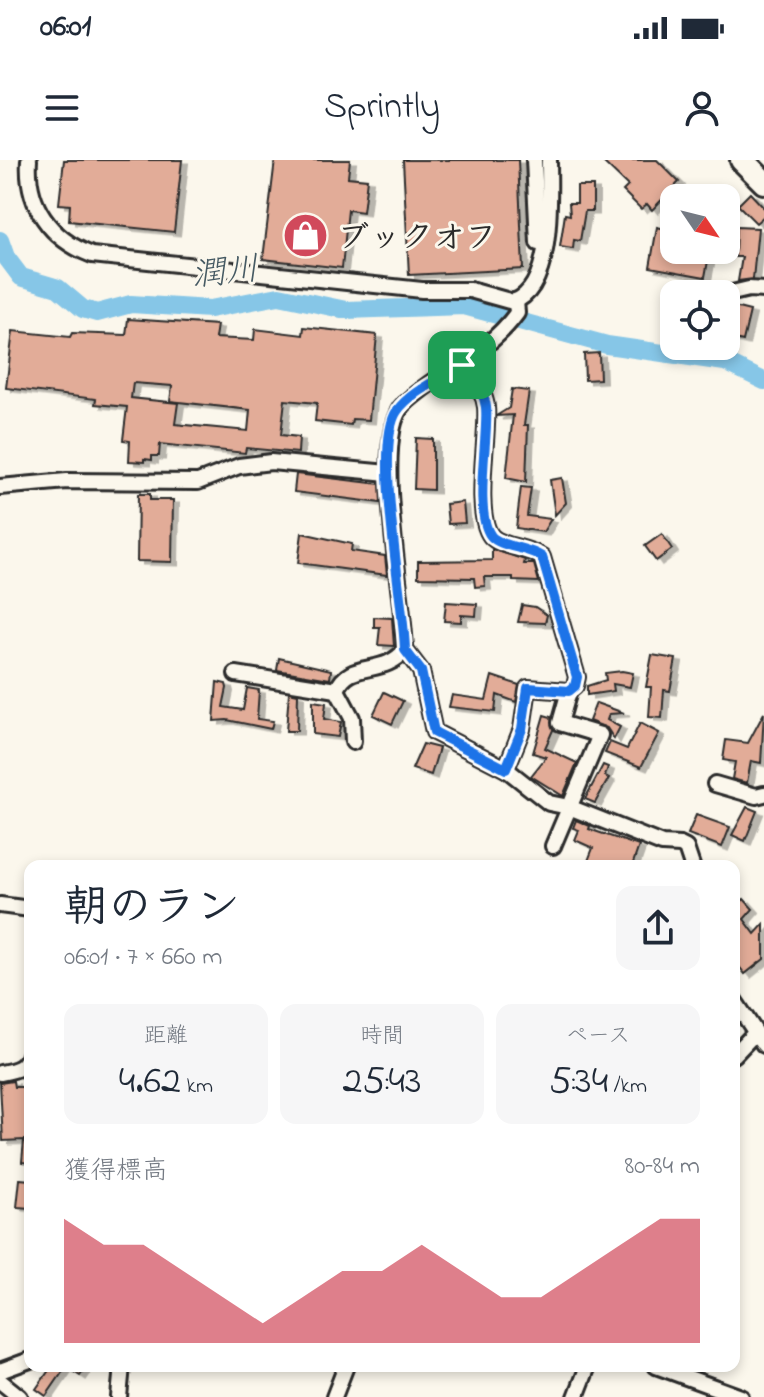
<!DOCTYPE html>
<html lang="ja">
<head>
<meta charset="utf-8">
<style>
	body { margin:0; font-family:"Indie Flower","Klee One",sans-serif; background:#f6f6f7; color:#1f2937; height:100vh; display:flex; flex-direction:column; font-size:30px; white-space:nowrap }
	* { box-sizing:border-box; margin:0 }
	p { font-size:26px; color:#747a83 }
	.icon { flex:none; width:44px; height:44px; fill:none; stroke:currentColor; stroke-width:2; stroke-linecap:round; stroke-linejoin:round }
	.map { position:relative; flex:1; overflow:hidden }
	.sheet { position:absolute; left:24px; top:700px; width:716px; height:512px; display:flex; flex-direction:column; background:#fff; border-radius:16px; box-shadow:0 4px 12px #0003 }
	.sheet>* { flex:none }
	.needle { width:52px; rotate:125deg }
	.tools { position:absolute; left:660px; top:24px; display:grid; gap:16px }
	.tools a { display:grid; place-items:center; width:80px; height:80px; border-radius:16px; background:#fff; box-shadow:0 4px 12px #0003; font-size:40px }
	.pin { position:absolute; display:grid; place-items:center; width:68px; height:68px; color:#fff; margin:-34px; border-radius:16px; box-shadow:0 4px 12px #0006 }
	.round { display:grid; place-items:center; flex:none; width:84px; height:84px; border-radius:16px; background:#f6f6f7 }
	.head { display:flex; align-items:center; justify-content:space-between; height:136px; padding:0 40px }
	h1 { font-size:44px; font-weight:600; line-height:60px }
	.metrics { display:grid; grid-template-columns:repeat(3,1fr); gap:12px; height:136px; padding:8px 40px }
	.metrics div { display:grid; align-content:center; border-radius:16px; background:#f6f6f7; text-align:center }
	.metrics b { font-size:40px; font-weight:600 }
	.metrics small { font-size:22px; font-weight:400 }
	.metrics p { font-size:22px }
	.chart { height:224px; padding:16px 40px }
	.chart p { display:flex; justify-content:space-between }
	.chart svg { width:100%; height:144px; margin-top:8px; fill:#d1495b; opacity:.7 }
	.status { display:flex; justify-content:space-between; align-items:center; height:56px; padding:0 40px; background:#fff; direction:ltr }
	.status svg { height:22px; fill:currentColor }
	header { display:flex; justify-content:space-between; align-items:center; height:104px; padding:0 40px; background:#fff; font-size:36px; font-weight:600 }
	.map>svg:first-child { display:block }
</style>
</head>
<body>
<div class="status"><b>06:01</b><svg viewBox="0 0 49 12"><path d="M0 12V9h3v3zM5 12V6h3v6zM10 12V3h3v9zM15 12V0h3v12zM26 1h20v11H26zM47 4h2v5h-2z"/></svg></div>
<header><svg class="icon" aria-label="menu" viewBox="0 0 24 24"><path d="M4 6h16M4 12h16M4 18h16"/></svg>Sprintly<svg class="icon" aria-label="person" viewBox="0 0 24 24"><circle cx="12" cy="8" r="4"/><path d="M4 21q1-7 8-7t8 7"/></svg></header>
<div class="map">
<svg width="764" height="1237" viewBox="0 0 764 1237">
	<defs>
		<filter id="shadow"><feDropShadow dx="6" dy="3.5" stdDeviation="0" flood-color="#0004"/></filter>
	</defs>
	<rect width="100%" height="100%" fill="#fbf7ec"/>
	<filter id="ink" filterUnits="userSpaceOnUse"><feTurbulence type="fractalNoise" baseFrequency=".0125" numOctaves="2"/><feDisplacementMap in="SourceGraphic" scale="16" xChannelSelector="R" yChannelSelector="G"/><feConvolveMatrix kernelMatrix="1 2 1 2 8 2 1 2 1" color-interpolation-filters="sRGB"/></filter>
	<g filter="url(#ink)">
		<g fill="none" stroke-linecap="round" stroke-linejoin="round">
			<!-- river -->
			<path stroke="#86c6e7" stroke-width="18" d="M 0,80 L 6,97 L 21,117 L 58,128 L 83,149 L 97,153 L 131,144 L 210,149 L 279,136 L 346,150 L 464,146 L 607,185 L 725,202 L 764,221"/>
		</g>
		<!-- building -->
		<g fill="#e2ac98" stroke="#2b2b2b" stroke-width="2" fill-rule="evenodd" filter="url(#shadow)">
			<path d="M 64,0 L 182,0 L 174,72 L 69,61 L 70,45 L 59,44 Z"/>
			<path d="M 275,0 L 350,0 L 348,17 L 367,19 L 363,52 L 348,50 L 342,108 L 263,99 Z"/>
			<path d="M 403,0 L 518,0 L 523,109 L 409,115 Z"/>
			<path d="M 601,0 L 657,0 L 679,22 L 652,50 L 647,44 L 641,49 L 623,31 L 628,26 Z"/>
			<path d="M 577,26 L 593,26 L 593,51 L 585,51 L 580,81 L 574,80 L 573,89 L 560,87 L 565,54 L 570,55 L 569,43 L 577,43 Z"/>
			<path d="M 750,33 L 764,48 L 764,56 L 756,63 L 738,45 Z"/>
			<path d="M 657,67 L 674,71 L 674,90 L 710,90 L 705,117 L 650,107 Z"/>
			<path d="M 736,67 L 758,68 L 753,119 L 738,121 L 742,97 L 735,97 Z"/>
			<path d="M 726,145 L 750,151 L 743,181 L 726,177 Z"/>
			<path d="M 128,159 L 217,165 L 215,178 L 254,180 L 255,169 L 303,175 L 304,167 L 377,175 L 369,260 L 352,259 L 351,265 L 315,261 L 317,243 L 285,240 L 281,275 L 299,277 L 298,293 L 246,288 L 245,293 L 160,284 L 159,296 L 152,296 L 152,300 L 144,299 L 144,302 L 129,301 L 130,281 L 123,280 L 127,247 L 95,244 L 96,239 L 6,228 L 13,171 L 70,177 L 72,173 L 126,175 ZM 133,223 L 172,226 L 170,241 L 250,250 L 248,271 L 175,264 L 178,243 L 131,238 Z"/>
			<path d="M 599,193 L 600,219 L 585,220 L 584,194 Z"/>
			<path d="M 512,229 L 529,231 L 524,265 L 528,265 L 526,322 L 506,318 L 513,255 L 496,256 L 509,248 Z"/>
			<path d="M 416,278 L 433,279 L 433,330 L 414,329 Z"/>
			<path d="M 296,314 L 380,324 L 381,343 L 294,332 Z"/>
			<path d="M 562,318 L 566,343 L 555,355 L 550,320 Z"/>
			<path d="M 521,327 L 531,328 L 527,356 L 551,359 L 543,372 L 516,368 Z"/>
			<path d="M 138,334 L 150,334 L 150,340 L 173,340 L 172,402 L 137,401 Z"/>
			<path d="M 463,342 L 465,363 L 448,364 L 446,344 Z"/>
			<path d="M 302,373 L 352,384 L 351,391 L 385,396 L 387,415 L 298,403 Z"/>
			<path d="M 662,374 L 672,389 L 656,401 L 645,386 Z"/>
			<path d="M 492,389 L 525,400 L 524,404 L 534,404 L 539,422 L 513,421 L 513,417 L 484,417 L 485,426 L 475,427 L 474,418 L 418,417 L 418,401 L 492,400 Z"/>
			<path d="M 446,442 L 477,444 L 476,456 L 461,455 L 461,462 L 444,461 Z"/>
			<path d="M 522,445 L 535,447 L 547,455 L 545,463 L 518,462 Z"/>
			<path d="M 374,457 L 392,458 L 394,486 L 378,485 L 380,467 L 374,467 Z"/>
			<path d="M 652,495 L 676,499 L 670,531 L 664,530 L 662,558 L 649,557 L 651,527 L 646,527 Z"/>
			<path d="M 279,498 L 331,510 L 330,519 L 277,510 Z"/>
			<path d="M 622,511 L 633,513 L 630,527 L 613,524 L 614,531 L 587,535 L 587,526 L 606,520 L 605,513 Z"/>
			<path d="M 492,516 L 519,525 L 516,542 L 497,535 L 495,552 L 449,547 L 452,535 L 486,540 Z"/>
			<path d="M 217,522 L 226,524 L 227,528 L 223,547 L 243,550 L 247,528 L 259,530 L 257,559 L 273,561 L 271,569 L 227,560 L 214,561 Z"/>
			<path d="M 289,532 L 298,534 L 297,571 L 286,571 Z"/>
			<path d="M 384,532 L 403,541 L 392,564 L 373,555 Z"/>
			<path d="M 313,541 L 326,543 L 324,559 L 341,562 L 338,577 L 313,574 Z"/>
			<path d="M 596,543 L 624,553 L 609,554 L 607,560 L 620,567 L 614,579 L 607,568 L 589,561 Z"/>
			<path d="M 764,553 L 761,603 L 751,601 L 747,623 L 732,619 L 735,602 L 723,600 L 726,580 L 748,583 Z"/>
			<path d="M 544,555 L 551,557 L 553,570 L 545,588 L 577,603 L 563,636 L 531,616 L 546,597 L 533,593 Z"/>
			<path d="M 640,563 L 659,573 L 641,607 L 605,593 L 610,582 L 627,589 Z"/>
			<path d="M 423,584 L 439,588 L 431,615 L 412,609 Z"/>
			<path d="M 603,605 L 608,607 L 605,616 L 609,618 L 595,643 L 585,639 Z"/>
			<path d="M 747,647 L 757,651 L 745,681 L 732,675 Z"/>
			<path d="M 696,655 L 730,667 L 722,687 L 688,674 Z"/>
			<path d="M 576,660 L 590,666 L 589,669 L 639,686 L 632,706 L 586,706 L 593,688 L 575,680 L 579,670 L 573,668 Z"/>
			<path d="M 744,739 L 753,749 L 744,759 L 755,774 L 764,764 L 764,799 L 745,814 L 734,800 L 734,777 L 741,772 L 734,765 L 734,748 Z"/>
			<path d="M 13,921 L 14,927 L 30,927 L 30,1003 L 22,1002 L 24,980 L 3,981 L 0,923 Z"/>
			<path d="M 20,1019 L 30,1020 L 30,1048 L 17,1047 Z"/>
			<path d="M 52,1206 L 87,1206 L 80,1216 L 66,1207 L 46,1236 L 36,1229 Z"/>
		</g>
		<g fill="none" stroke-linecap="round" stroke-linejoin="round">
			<defs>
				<g id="minor">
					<path d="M 29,0 C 26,45 50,79 92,95 L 422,130 L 470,130 L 513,142 C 555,128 549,34 549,0"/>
					<path d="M 534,0 L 538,83"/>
					<path d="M 728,134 L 749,129 L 764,130"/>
					<path d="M 516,141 L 517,153 C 485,197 441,209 404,244 C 371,275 404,440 405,490 L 421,511 L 434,572 L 506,609 L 549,643 L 569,647 L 662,684 L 680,685 L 686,688 L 692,706"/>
					<path d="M 462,205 C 471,219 484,229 486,247 C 489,274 473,353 491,376 C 500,387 528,387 542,397 L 577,517 L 575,526 L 569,531 L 528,528 L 522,569 L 506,609"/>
					<path d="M 0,327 L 67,321 L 198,322 L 239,306 L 271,302 L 388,313"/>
					<path d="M 236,514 L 337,530"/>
					<path d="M 353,582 L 352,558 L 337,530 C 349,499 384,517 405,490"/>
					<path d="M 715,624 L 756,636 L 764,634"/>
					<path d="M 553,686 L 600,575 L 560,563 L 569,531"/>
					<path d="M 0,745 L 30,749"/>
					<path d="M 734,840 L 764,885"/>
					<path d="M 734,895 L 755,873"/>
					<path d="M 0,913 C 17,910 25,909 30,892"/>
					<path d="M 656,1206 L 741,1237"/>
					<path d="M 0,1211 L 30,1200"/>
					<path d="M 0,1221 L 20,1237"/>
					<path d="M 119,1237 L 122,1206"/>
					<path d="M 334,1237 L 346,1206"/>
					<path d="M 576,1237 L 588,1206"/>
				</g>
				<path id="highway" d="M 742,0 L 764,22"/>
			</defs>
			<!-- minor casing -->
			<use href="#minor" stroke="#2b2b2b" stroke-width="20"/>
			<!-- highway casing -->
			<use href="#highway" stroke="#2b2b2b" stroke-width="28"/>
			<!-- minor -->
			<use href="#minor" stroke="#fbf7ec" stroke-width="14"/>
			<!-- highway -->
			<use href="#highway" stroke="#fbf7ec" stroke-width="22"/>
		</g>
	</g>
	<g fill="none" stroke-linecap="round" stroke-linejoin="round" filter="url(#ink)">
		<defs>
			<path id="route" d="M 462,205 C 471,219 484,229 486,247 C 489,274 473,353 491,376 C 500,387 528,387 542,397 L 577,517 L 575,526 L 569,531 L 528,528 L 522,569 L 506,609 L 434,572 L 421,511 L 405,490 C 404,442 373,285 397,251 C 411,231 441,219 462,205 Z"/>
		</defs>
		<!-- route casing -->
		<use href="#route" stroke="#fff" stroke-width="16"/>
		<!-- route -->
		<use href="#route" stroke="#1a73e8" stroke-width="10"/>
	</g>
	<!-- icons -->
	<defs>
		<symbol id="shop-disc" viewBox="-11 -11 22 22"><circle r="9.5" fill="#d1495b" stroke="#fbf7ec"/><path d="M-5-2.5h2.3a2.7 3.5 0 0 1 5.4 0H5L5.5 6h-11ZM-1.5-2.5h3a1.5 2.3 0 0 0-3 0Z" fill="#fff"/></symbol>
	</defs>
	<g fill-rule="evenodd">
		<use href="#shop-disc" x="280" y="50" width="51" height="51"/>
	</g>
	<g text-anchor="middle" stroke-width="6" stroke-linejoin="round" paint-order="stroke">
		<!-- poi labels -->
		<g font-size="32" font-weight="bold" fill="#2b2b2b" stroke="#fbf7ec" text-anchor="start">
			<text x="337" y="87">ブックオフ</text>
		</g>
		<!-- water labels -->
		<g font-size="34" font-style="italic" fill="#465a63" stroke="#fbf7ec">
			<text transform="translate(225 110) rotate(-6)" y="12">潤川</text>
		</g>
	</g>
</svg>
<div class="tools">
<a><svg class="needle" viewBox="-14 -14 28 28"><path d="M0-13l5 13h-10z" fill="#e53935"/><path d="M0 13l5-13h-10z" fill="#747a83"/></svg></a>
<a><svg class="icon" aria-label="locate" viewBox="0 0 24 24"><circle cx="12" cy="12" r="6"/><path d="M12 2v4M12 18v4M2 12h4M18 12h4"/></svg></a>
</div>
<div class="pin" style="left:462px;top:205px;background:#1e9e55"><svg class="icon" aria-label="arrive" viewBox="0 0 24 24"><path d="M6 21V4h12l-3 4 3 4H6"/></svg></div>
<section class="sheet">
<div class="head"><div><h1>朝のラン</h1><p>06:01 · 7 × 660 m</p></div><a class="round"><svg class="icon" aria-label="share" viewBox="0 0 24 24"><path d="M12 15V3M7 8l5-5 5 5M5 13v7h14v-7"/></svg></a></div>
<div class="metrics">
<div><p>距離</p><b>4.62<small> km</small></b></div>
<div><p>時間</p><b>25:43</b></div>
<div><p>ペース</p><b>5:34<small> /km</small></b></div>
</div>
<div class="chart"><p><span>獲得標高</span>80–84 m</p>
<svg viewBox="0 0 160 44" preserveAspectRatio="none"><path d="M0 44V6L10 14L20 14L30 22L40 30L50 38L60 30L70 22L80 22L90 14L100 22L110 30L120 30L130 22L140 14L150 6L160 6V44z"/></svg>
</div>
</section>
</div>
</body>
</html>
